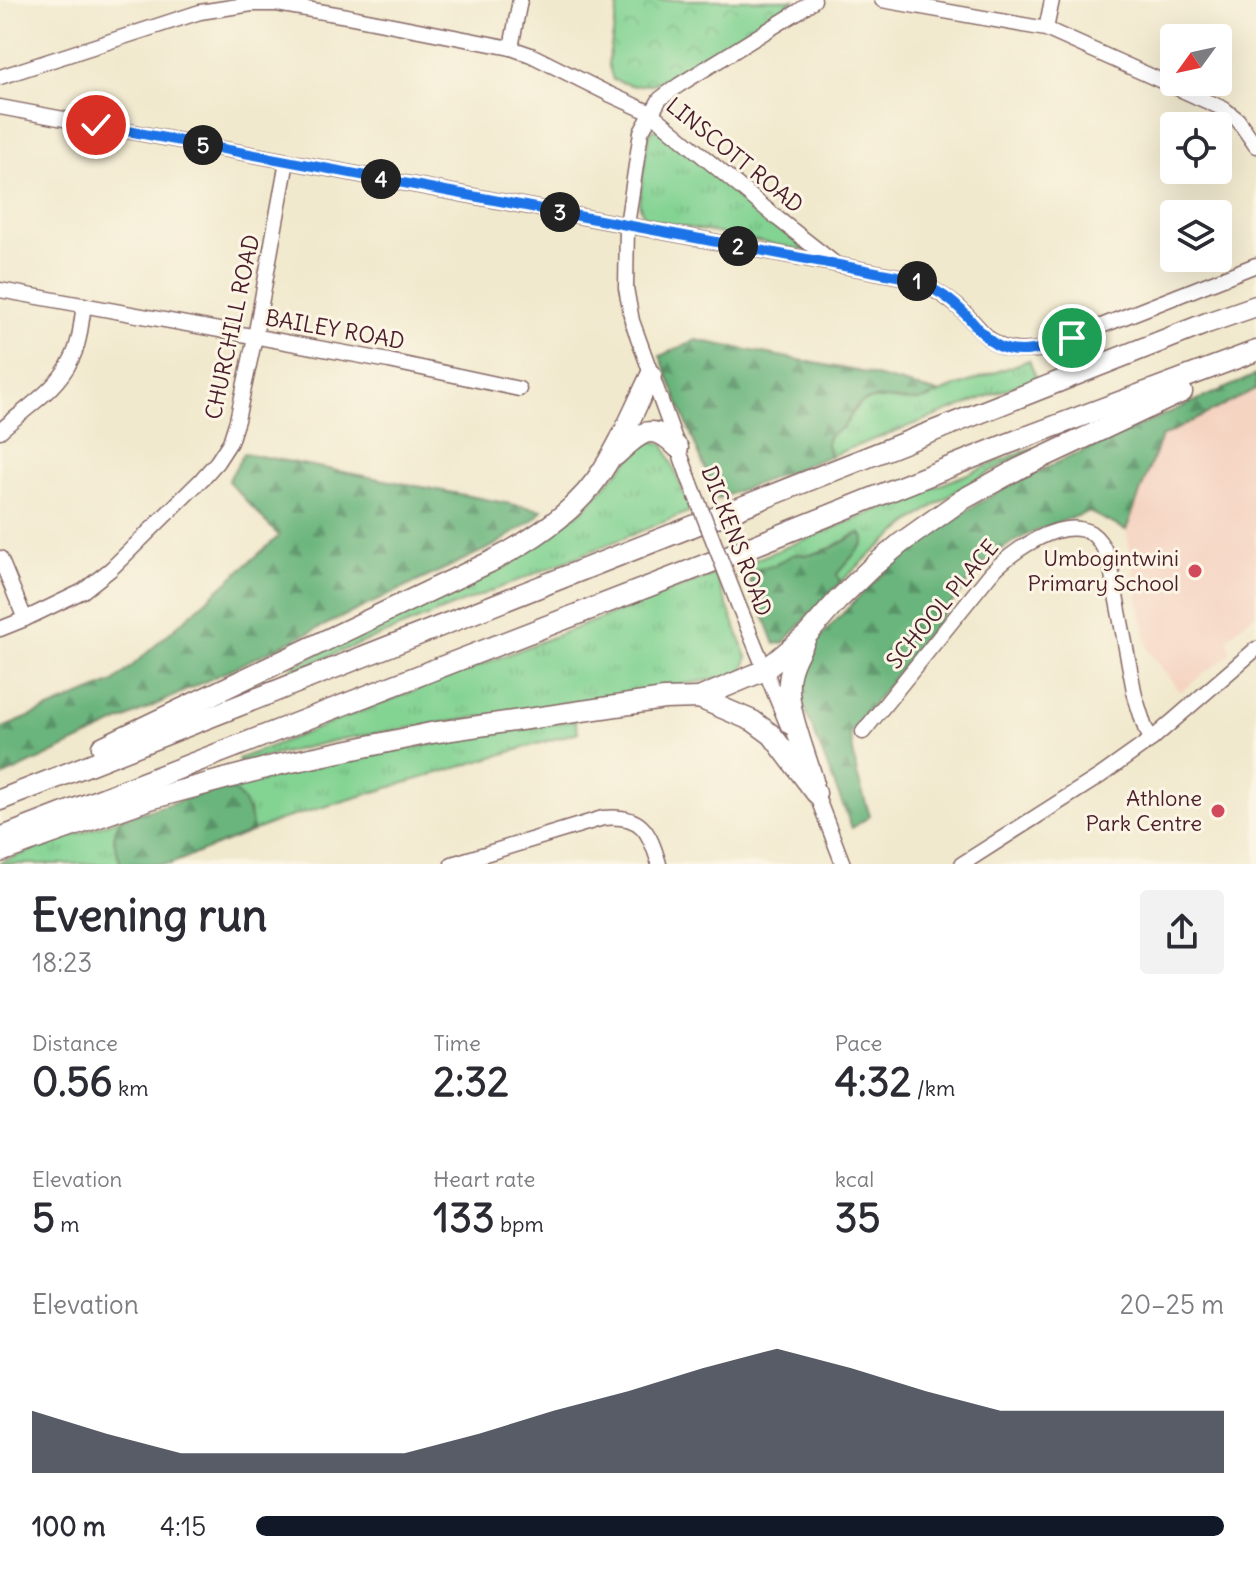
<!DOCTYPE html>
<html lang="en">
<head>
<meta charset="utf-8">
<style>
	body { margin:0; font-family:Delius,sans-serif; background:#f2f2f3; color:#2b2b33; height:100vh; display:flex; flex-direction:column; font-size:30px; white-space:nowrap }
	* { box-sizing:border-box; margin:0 }
	p { font-size:26px; color:#7c7c81 }
	.icon { flex:none; width:44px; height:44px; fill:none; stroke:currentColor; stroke-width:2; stroke-linecap:round; stroke-linejoin:round }
	.map { position:relative; height:864px; overflow:hidden }
	.drawer { display:flex; flex-direction:column; background:#fff; flex:1 }
	.drawer>* { flex:none }
	.needle { width:52px; rotate:237deg }
	.controls { position:absolute; left:1160px; top:24px; display:grid; gap:16px }
	.controls a { display:grid; place-items:center; width:72px; height:72px; border-radius:8px; background:#fff; box-shadow:0 8px 32px #0002; font-size:40px }
	.pin { position:absolute; display:grid; place-items:center; width:68px; height:68px; color:#fff; margin:-34px; border:4px solid #fff; border-radius:50%; box-shadow:0 2px 8px #0007 }
	.km { position:absolute; width:40px; height:40px; margin:-20px; border-radius:50%; background:#222; color:#fff; font-size:22px; line-height:40px; text-align:center }
	.round { display:grid; place-items:center; flex:none; width:84px; height:84px; border-radius:8px; background:#f2f2f3 }
	.summary { display:flex; align-items:center; justify-content:space-between; height:136px; padding:0 32px }
	h1 { font-size:44px; font-weight:700; line-height:60px }
	.metrics { display:grid; grid-template-columns:repeat(3,1fr); gap:12px; height:136px; padding:8px 32px }
	.metrics div { display:grid; align-content:center }
	.metrics b { font-size:40px; font-weight:700 }
	.metrics small { font-size:22px; font-weight:400 }
	.metrics p { font-size:22px }
	.chart { height:224px; padding:16px 32px }
	.chart p { display:flex; justify-content:space-between }
	.chart svg { width:100%; height:144px; margin-top:8px; fill:#111827; opacity:.7 }
	ul { padding:0 32px; list-style:none; font-size:26px }
	li { display:grid; grid-template-columns:128px 96px 1fr; align-items:center; height:60px }
	li i { height:20px; border-radius:10px; background:#111827 }
	.map>svg:first-child { display:block }
</style>
</head>
<body>
<div class="map">
<svg width="1256" height="864" viewBox="0 0 1256 864">
	<defs>
		<pattern id="grass-tufts" width="24" height="20" patternUnits="userSpaceOnUse" patternTransform="scale(2)"><rect width="24" height="20" fill="#83d393"/><path d="M3 7l-1-3M5 7V3M7 7l1-3M15 17l-1-3M17 17v-4M19 17l1-3" fill="none" stroke="#73b57f"/></pattern>
		<pattern id="forest-firs" width="22" height="20" patternUnits="userSpaceOnUse" patternTransform="scale(2)"><rect width="22" height="20" fill="#6ab57d"/><path d="M5 1l3.5 6h-7zM16 11l3.5 6h-7z" fill="#599367"/></pattern>
		<pattern id="park-crowns" width="20" height="18" patternUnits="userSpaceOnUse" patternTransform="scale(2)"><rect width="20" height="18" fill="#83d393"/><path d="M2 6a3 3 0 1 1 6 0M12 15a3 3 0 1 1 6 0" fill="none" stroke="#73b57f"/></pattern>
	</defs>
	<rect width="100%" height="100%" fill="#fcf5e5"/>
	<filter id="ink" filterUnits="userSpaceOnUse"><feTurbulence type="fractalNoise" baseFrequency=".0125" numOctaves="2"/><feDisplacementMap in="SourceGraphic" scale="16" xChannelSelector="R" yChannelSelector="G"/><feConvolveMatrix kernelMatrix="1 2 1 2 8 2 1 2 1" color-interpolation-filters="sRGB"/></filter>
	<filter id="wash" filterUnits="userSpaceOnUse"><feTurbulence type="fractalNoise" baseFrequency=".006" numOctaves="4" result="noise"/><feDisplacementMap in="SourceGraphic" scale="32" xChannelSelector="R" yChannelSelector="G"/><feGaussianBlur stdDeviation="1.8" result="paint"/><feColorMatrix in="noise" values="0 0 0 0 0 0 0 0 0 0 0 0 0 0 0 0 0 1.4 0 .05"/><feComposite in="paint" operator="in"/></filter>
	<g filter="url(#wash)">
		<rect width="100%" height="100%" fill="#f1e9cd"/>
		<!-- built -->
		<path fill="#f5d3c1" d="M 1256,389 L 1256,613 L 1228,637 L 1230,654 L 1180,692 L 1148,651 L 1126,530 L 1161,437 Z"/>
		<!-- grass -->
		<g fill="url(#grass-tufts)" stroke="#66795f" stroke-width="2">
			<path d="M 659,129 L 808,251 L 650,220 C 643,216 641,211 639,203 L 648,138 L 652,130 Z"/>
			<path d="M 1029,360 L 1036,378 L 830,456 C 828,450 825,443 828,437 C 832,431 840,430 844,426 C 855,413 852,405 871,399 L 927,399 L 939,393 Z"/>
			<path d="M 647,440 L 664,444 L 691,511 L 292,671 L 291,667 L 519,557 L 584,509 Z"/>
			<path d="M 1032,448 L 1032,451 C 958,485 898,526 840,583 L 837,574 L 854,535 L 831,548 L 810,555 L 794,554 L 775,565 L 747,572 L 744,564 Z"/>
			<path d="M 715,574 L 747,657 L 744,669 L 735,676 L 341,739 L 240,763 L 238,759 Z"/>
			<path d="M 575,720 L 578,732 L 283,819 L 253,831 L 249,811 L 229,786 L 358,757 Z"/>
			<path d="M 122,818 L 114,840 L 121,864 L 0,864 L 0,862 Z"/>
		</g>
		<!-- forest -->
		<g fill="url(#forest-firs)" stroke="#5a6a54" stroke-width="2">
			<path d="M 696,340 L 861,372 L 939,393 C 931,397 924,401 915,401 C 898,402 873,393 858,405 C 851,411 850,420 844,426 C 831,439 822,429 830,456 L 717,499 L 660,356 Z"/>
			<path d="M 1256,375 L 1256,389 L 1161,437 L 1126,530 L 1089,512 C 1048,526 1014,535 981,566 L 850,733 L 857,775 L 870,816 L 852,828 L 803,705 C 793,658 821,637 850,606 C 888,566 931,532 979,503 C 1014,482 1051,465 1088,449 C 1144,423 1200,399 1256,375 Z"/>
			<path d="M 244,453 L 542,510 L 534,520 L 495,545 L 0,778 L 0,729 L 114,682 L 279,536 L 228,481 Z"/>
			<path d="M 860,533 L 864,537 L 864,543 L 837,574 L 840,583 L 788,638 L 783,643 L 775,644 L 747,572 L 775,565 L 794,554 L 810,555 L 831,548 Z"/>
			<path d="M 229,786 C 246,801 249,809 253,831 L 170,864 L 121,864 C 115,845 109,835 122,818 Z"/>
		</g>
		<!-- park -->
		<path fill="url(#park-crowns)" stroke="#66795f" stroke-width="2" d="M 619,0 L 794,0 L 779,11 L 656,83 L 634,86 L 613,80 L 608,63 Z"/>
	</g>
	<g filter="url(#ink)">
		<g fill="none" stroke-linecap="round" stroke-linejoin="round">
			<defs>
				<g id="minor">
					<path d="M 882,0 L 1046,29 L 1224,109 L 1238,120 L 1256,146"/>
					<path d="M 1046,29 L 1052,0"/>
					<path d="M 511,48 L 520,0"/>
					<path d="M 0,77 L 200,12 L 252,4 L 277,4 L 347,16 L 511,48 L 531,55 L 609,94 L 651,113 L 777,218 L 833,262"/>
					<path d="M 0,107 L 913,279 C 929,287 943,294 957,306 C 990,335 990,357 1043,349 L 1256,265"/>
					<path d="M 0,290 L 389,361 L 519,389"/>
					<path d="M 0,431 C 24,409 57,390 71,360 C 80,344 81,323 84,305"/>
					<path d="M 690,481 L 632,321 L 626,288 L 627,225 L 641,132 L 660,99 L 679,85 L 799,11 L 814,0"/>
					<path d="M 0,558 L 25,619"/>
					<path d="M 738,604 L 788,726"/>
					<path d="M 0,629 L 25,619 L 83,591 L 111,569 L 201,480 L 217,462 L 230,442 L 237,420 L 255,337 L 287,161"/>
					<path d="M 863,732 L 991,573 C 1012,552 1060,516 1091,533 C 1100,539 1104,549 1109,558 L 1135,696 L 1145,728 L 1152,739"/>
					<path d="M 813,786 L 843,864"/>
					<path d="M 452,864 L 603,818 C 641,814 649,830 659,864"/>
					<path d="M 962,864 L 1100,776 L 1152,739 L 1256,649"/>
				</g>
				<g id="highway">
					<path d="M 615,456 C 639,434 651,419 678,448"/>
					<path d="M 805,640 C 798,653 790,667 789,682 C 787,711 805,752 813,781"/>
					<path d="M 699,698 L 765,670 L 807,635 L 838,600 L 871,568 L 901,543 L 960,501 L 1018,469 L 1182,392"/>
					<path d="M 102,747 L 490,562 C 529,542 570,516 596,480 C 619,448 634,410 651,375"/>
					<path d="M 0,800 L 1207,323 L 1256,306"/>
					<path d="M 0,838 L 748,548 L 1007,444 L 1256,351"/>
					<path d="M 0,852 L 150,799 L 277,765 L 431,733 L 664,699 L 699,698 L 753,721 L 772,735 L 816,793"/>
				</g>
			</defs>
			<!-- minor casing -->
			<use href="#minor" stroke="#846664" stroke-width="17"/>
			<!-- highway casing -->
			<use href="#highway" stroke="#846664" stroke-width="23"/>
			<!-- minor -->
			<use href="#minor" stroke="#fff" stroke-width="14"/>
			<!-- highway -->
			<use href="#highway" stroke="#fff" stroke-width="20"/>
			<defs>
				<path id="minor-bridge" d="M 690,481 L 738,604"/>
			</defs>
			<!-- minor-bridge casing -->
			<use href="#minor-bridge" stroke="#846664" stroke-width="17" stroke-linecap="butt"/>
			<!-- minor-bridge -->
			<use href="#minor-bridge" stroke="#fff" stroke-width="14"/>
		</g>
	</g>
	<g fill="none" stroke-linecap="round" stroke-linejoin="round" filter="url(#ink)">
		<defs>
			<path id="route" d="M 96,125 L 913,279 C 930,287 946,295 960,309 C 972,320 981,335 995,344 C 1019,359 1048,347 1072,338"/>
		</defs>
		<!-- route casing -->
		<use href="#route" stroke="#fff" stroke-width="16"/>
		<!-- route -->
		<use href="#route" stroke="#1a73e8" stroke-width="10"/>
	</g>
	<!-- markers -->
	<g fill="#d1495b" stroke="#fcf5e5" stroke-width="3">
		<circle cx="1195" cy="571" r="8"/>
		<circle cx="1218" cy="811" r="8"/>
	</g>
	<g text-anchor="middle" stroke-width="6" stroke-linejoin="round" paint-order="stroke">
		<!-- street labels -->
		<g font-size="22" fill="#4a1f2b" stroke="#fcf5e5">
			<text transform="translate(735 155) rotate(39)" y="8">LINSCOTT ROAD</text>
			<text transform="translate(232 327) rotate(-78)" y="8">CHURCHILL ROAD</text>
			<text transform="translate(335 329) rotate(10)" y="8">BAILEY ROAD</text>
			<text transform="translate(737 541) rotate(69)" y="8">DICKENS ROAD</text>
			<text transform="translate(942 604) rotate(-50)" y="8">SCHOOL PLACE</text>
		</g>
		<!-- poi labels -->
		<g font-size="22" fill="#4a1f2b" stroke="#fcf5e5" text-anchor="end">
			<text x="1179" y="566">Umbogintwini<tspan x="1179" dy="25">Primary School</tspan></text>
			<text x="1202" y="806">Athlone<tspan x="1202" dy="25">Park Centre</tspan></text>
		</g>
	</g>
</svg>
<div class="controls">
<a><svg class="needle" viewBox="-14 -14 28 28"><path d="M0-13l5 13h-10z" fill="#e53935"/><path d="M0 13l5-13h-10z" fill="#7c7c81"/></svg></a>
<a><svg class="icon" aria-label="locate" viewBox="0 0 24 24"><circle cx="12" cy="12" r="6"/><path d="M12 2v4M12 18v4M2 12h4M18 12h4"/></svg></a>
<a><svg class="icon" aria-label="layers" viewBox="0 0 24 24"><path d="M12 4l9 5-9 5-9-5zM3 14l9 5 9-5"/></svg></a>
</div>
<div class="pin" style="left:1072px;top:338px;background:#1e9e55"><svg class="icon" aria-label="arrive" viewBox="0 0 24 24"><path d="M6 21V4h12l-3 4 3 4H6"/></svg></div>
<div class="pin" style="left:96px;top:125px;background:#d93025"><svg class="icon" aria-label="check" viewBox="0 0 24 24"><path d="M5 12l5 5 9-10"/></svg></div>
<b class="km" style="left:917px;top:281px">1</b>
<b class="km" style="left:738px;top:246px">2</b>
<b class="km" style="left:560px;top:212px">3</b>
<b class="km" style="left:381px;top:179px">4</b>
<b class="km" style="left:203px;top:145px">5</b>
</div>
<section class="drawer">
<div class="summary"><div><h1>Evening run</h1><p>18:23</p></div><a class="round"><svg class="icon" aria-label="share" viewBox="0 0 24 24"><path d="M12 15V3M7 8l5-5 5 5M5 13v7h14v-7"/></svg></a></div>
<div class="metrics">
<div><p>Distance</p><b>0.56<small> km</small></b></div>
<div><p>Time</p><b>2:32</b></div>
<div><p>Pace</p><b>4:32<small> /km</small></b></div>
</div>
<div class="metrics">
<div><p>Elevation</p><b>5<small> m</small></b></div>
<div><p>Heart rate</p><b>133<small> bpm</small></b></div>
<div><p>kcal</p><b>35</b></div>
</div>
<div class="chart"><p><span>Elevation</span>20–25 m</p>
<svg viewBox="0 0 160 44" preserveAspectRatio="none"><path d="M0 44V25L10 32L20 38L30 38L40 38L50 38L60 32L70 25L80 19L90 12L100 6L110 12L120 19L130 25L140 25L150 25L160 25V44z"/></svg>
</div>
<ul>
<li><b>100 m</b>4:15<i style="width:100%"></i></li>
</ul>
</section>
</body>
</html>
